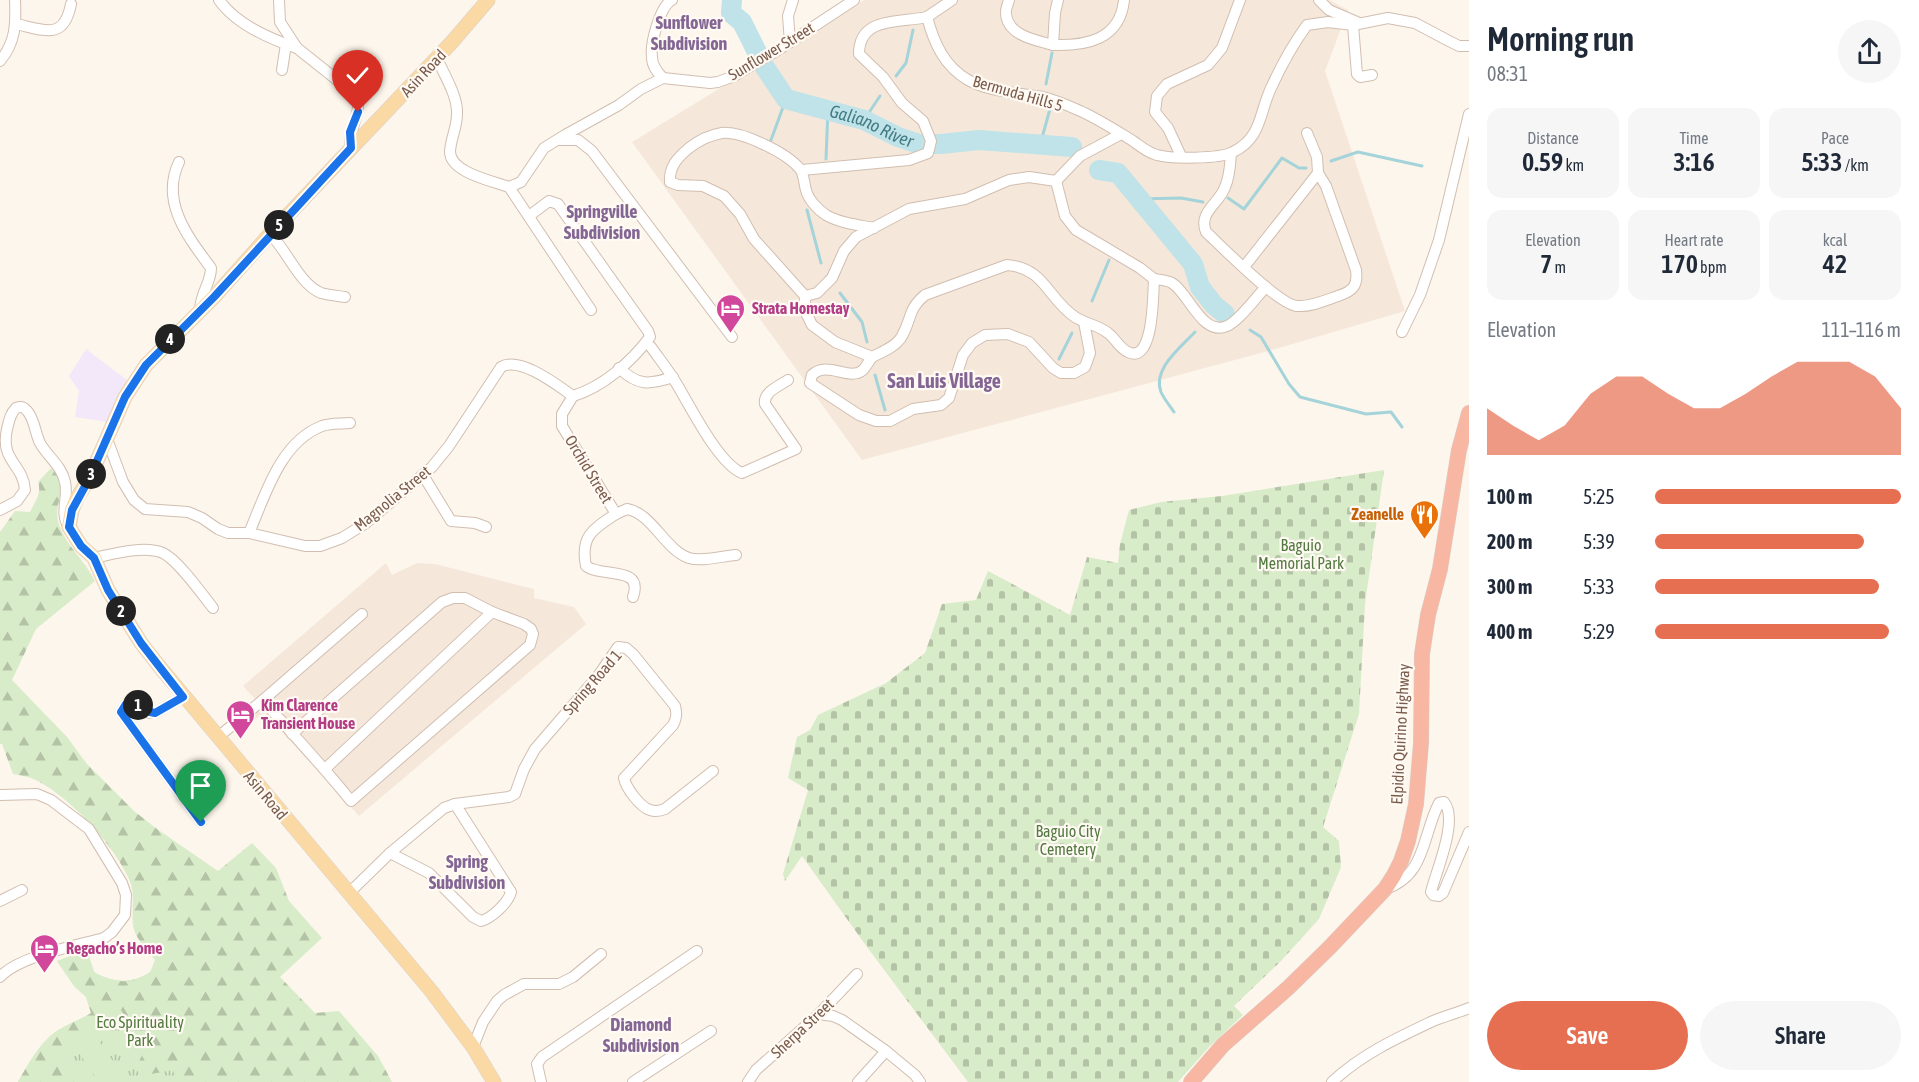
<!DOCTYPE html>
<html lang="en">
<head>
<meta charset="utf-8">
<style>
	body { margin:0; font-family:"Asap Condensed",sans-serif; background:#f6f6f7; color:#1f2937; height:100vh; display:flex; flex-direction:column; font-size:22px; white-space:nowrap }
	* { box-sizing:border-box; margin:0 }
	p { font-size:20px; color:#747a83 }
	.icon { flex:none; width:33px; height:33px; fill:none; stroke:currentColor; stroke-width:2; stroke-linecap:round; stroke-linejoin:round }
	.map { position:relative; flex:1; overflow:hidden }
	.details { display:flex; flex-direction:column; background:#fff; width:450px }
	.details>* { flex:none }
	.pin { position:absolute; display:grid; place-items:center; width:51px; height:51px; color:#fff; margin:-62px -26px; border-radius:50% 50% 50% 0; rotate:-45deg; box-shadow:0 0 6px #0007 }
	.pin .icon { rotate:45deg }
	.km { position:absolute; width:30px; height:30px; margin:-15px; border-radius:50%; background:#222; color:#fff; font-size:16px; line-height:30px; text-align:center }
	.round { display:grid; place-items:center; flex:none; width:63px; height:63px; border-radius:32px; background:#f6f6f7 }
	.overview { display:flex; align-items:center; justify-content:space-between; height:102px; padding:0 18px }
	h1 { font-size:33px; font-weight:600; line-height:45px }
	.stats { display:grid; grid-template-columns:repeat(3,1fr); gap:9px; height:102px; padding:6px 18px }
	.stats div { display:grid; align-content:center; border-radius:15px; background:#f6f6f7; text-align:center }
	.stats b { font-size:26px; font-weight:600 }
	.stats small { font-size:16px; font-weight:400 }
	.stats p { font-size:16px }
	.chart { height:168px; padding:12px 18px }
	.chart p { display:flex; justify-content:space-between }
	.chart svg { width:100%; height:108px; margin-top:6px; fill:#e76f51; opacity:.7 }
	.button { display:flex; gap:12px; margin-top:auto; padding:12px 18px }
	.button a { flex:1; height:69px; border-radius:36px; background:#e76f51; color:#fff; font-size:24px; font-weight:600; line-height:69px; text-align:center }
	.button a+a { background:#f6f6f7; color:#1f2937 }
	ul { padding:0 18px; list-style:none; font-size:20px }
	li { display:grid; grid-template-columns:96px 72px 1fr; align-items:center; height:45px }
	li i { height:15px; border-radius:8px; background:#e76f51 }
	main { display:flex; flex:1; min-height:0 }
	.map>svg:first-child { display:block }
</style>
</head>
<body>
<main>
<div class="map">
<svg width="1469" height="1082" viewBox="0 0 1469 1082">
	<defs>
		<pattern id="grass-tufts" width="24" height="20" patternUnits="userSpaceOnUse" patternTransform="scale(1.5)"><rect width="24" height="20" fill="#d8ecc9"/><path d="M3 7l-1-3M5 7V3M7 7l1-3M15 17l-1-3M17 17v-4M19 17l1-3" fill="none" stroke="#b4c2a5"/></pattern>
		<pattern id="forest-firs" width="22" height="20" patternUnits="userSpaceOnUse" patternTransform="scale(1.5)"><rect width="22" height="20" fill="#d8ecc9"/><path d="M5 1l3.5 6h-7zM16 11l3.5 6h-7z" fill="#b4c2a5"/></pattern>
		<pattern id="cemetery-stones" width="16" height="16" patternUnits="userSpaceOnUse" patternTransform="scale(1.5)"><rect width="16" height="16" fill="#d8ecc9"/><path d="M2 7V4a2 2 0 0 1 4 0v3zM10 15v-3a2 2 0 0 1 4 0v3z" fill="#b4c2a5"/></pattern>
	</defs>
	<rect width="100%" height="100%" fill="#fdf6ec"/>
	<!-- residential -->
	<g fill="#f5e8da">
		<path d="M 864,0 L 1329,0 L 1348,10 L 1325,71 L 1405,311 L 1272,350 L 862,460 L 632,142 Z"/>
		<path d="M 386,563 L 392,575 L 417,563 L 435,564 L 534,589 L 534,598 L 574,607 L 586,624 L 359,816 L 265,713 L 228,735 L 222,727 L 256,700 L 243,686 Z"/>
	</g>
	<!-- education -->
	<path fill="#f3e8fa" d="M 86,349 L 127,380 L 107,422 L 75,417 L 79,391 L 69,376 Z"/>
	<!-- grass -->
	<path fill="url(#grass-tufts)" d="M 87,950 L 94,972 C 113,983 132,984 150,972 L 246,1082 L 18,1082 C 29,1063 42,1038 62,1028 C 72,1022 82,1019 91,1013 L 86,997 L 74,986 L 57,961 Z"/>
	<!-- forest -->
	<path fill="url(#forest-firs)" d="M 51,468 C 72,488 53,500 58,521 C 64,544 85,560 95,581 L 36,629 L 12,680 L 67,737 L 87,764 L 134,811 L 157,829 L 218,871 L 252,843 L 276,868 L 289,901 L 322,938 L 280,977 L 315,1013 L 339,1011 L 378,1056 L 392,1082 L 176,1082 L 173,1070 L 140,1076 L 136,1067 L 146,1048 L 121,1010 L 70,1045 L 73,1052 L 64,1065 L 70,1076 L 89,1082 L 18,1082 C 29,1063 42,1038 62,1028 C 72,1022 82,1019 91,1013 L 86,997 L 74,986 L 57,961 L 87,950 L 94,972 C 109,981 134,987 149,973 C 152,970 153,964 155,960 C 148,951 134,937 133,925 C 131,910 136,895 129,879 C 114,845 66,792 31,778 C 25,776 19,775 13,774 L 2,744 L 0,744 L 0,532 L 15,511 L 30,512 C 35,502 42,493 38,482 Z"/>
	<!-- cemetery -->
	<path fill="url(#cemetery-stones)" d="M 1384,470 L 1365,604 L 1359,714 L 1323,827 L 1339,841 L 1341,867 L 1319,919 L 1281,961 L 1234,1006 L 1243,1015 L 1210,1046 L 1178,1082 L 968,1082 L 867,947 L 802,856 L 785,881 L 783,874 L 808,790 L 788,778 L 797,737 L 810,730 L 818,715 L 886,683 L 925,653 L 942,604 L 976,600 L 988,571 L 1070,615 L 1087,557 L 1118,563 L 1120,544 L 1129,510 L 1161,502 L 1222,496 Z"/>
	<!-- pitch -->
	<path fill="#d8ecc9" d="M 94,1034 L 120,1071 L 105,1082 L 99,1082 L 75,1047 Z"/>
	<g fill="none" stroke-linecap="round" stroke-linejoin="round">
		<!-- stream -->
		<g stroke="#a5d3da" stroke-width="3">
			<path d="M 896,76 L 906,63 L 913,30"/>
			<path d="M 1046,84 L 1052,53"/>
			<path d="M 864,120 L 880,96"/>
			<path d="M 771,140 L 786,99"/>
			<path d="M 1040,145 L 1050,109"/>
			<path d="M 826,159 L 828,109"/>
			<path d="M 1331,161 L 1358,152 L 1422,166"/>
			<path d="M 1228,198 L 1244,209 L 1282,158 L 1299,168 L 1306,168"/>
			<path d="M 1139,199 L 1181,198 L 1203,202"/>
			<path d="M 807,210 L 821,263"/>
			<path d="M 840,293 L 862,322 L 867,342"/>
			<path d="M 1092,301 L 1109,260"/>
			<path d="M 1250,330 L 1261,337 L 1289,384 L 1300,397 L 1366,414 L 1391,412 L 1402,427"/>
			<path d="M 1059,359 L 1072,333"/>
			<path d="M 875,375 L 885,410"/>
			<path d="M 1174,412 C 1170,406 1164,399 1161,392 C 1152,369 1181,347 1195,332"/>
		</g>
		<!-- river -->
		<g stroke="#bfe3e8" stroke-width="20">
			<path id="s1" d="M 732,0 L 731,13 L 742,22 L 764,66 L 786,99 L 864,120 L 898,137 L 919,144 L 941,144 L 979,140 L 1072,147"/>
			<path d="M 1099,170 L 1118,173 L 1193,264 L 1200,287 L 1214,305 L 1225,314"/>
		</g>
		<defs>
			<g id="minor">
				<path d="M 219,0 C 236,24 270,39 297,48"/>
				<path d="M 279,0 L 280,22 L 297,48 L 351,91 C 369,108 346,127 351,148"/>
				<path d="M 1009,0 C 1008,4 1005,10 1006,14 C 1008,36 1036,40 1053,45"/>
				<path d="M 1058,0 L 1055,13 L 1053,45 C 1086,46 1120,40 1124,0"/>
				<path d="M 1319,0 L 1329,10 L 1357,22"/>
				<path d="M 927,17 L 952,0"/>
				<path d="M 16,24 C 44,30 64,41 71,4"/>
				<path d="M 1353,25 L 1357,74 L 1360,77 L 1372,75"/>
				<path d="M 790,42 L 788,16 L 793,0"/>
				<path d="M 437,58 C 444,75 458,96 457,114 C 457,127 451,138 450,151 C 449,172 492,181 509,187 L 521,182 L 544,148 L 565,135 L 619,105 L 641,89 L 663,78 L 710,83 L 718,82 L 734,76 L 781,48 L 854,0"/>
				<path d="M 0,61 C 16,42 16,23 15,0"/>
				<path d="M 282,70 L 286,44"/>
				<path d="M 663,78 C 657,72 652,66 652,57 C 650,44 660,6 672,0"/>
				<path d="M 1307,133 L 1317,157 L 1318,173"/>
				<path d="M 560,140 L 578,140 L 592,151 L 732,337"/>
				<path d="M 1231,153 C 1230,165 1230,176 1225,187 C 1219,204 1198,212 1206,232 C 1222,247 1280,306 1298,306 C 1311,307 1326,300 1338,296 C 1353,291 1358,286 1356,270 L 1326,186 L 1318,173 L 1244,267"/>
				<path d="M 1181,156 L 1168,128 L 1155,112 L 1157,96 L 1167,84 L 1208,65 L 1222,48 L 1240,0"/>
				<path d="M 179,162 C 160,202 188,237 211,268 C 211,283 201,291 200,310"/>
				<path d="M 802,170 L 909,160 L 928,153 L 931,141 L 923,121 L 902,103 L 883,77 L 859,54 C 859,16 900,23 927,17 C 934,43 944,66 968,80 C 989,92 1020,93 1043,97 C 1055,100 1067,105 1078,110 C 1097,118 1115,130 1133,141 C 1140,146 1148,153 1157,155 C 1171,159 1220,159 1233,152 C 1262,138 1259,113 1271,88 C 1281,66 1293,44 1307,25 L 1328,22 L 1353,25 L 1388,18 L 1415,23 L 1449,41 L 1459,46 L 1469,46"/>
				<path d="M 509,187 L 591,310"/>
				<path d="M 874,228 C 858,225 840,223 826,215 C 818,210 808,199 806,190 C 804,184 804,174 800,169 C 787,153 742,131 722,133 C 710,135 698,141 689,148 C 677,158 669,167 670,182 L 678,185 L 703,186 L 724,196 L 740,214 L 754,239 L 805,296 L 805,311 L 812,325 L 835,342 L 872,357 C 882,352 897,346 902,336 C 912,318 908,309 925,295 L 1007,265 C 1045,268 1047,298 1075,317 C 1086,324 1098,325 1108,333 C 1116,339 1119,348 1128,352 C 1154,365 1153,294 1154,279 L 1140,268 L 1076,230 L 1065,216 L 1056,181"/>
				<path d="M 270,234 C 287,250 299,284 321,293 C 328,295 338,296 345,297"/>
				<path d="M 1154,279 C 1160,280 1167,280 1172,283 C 1189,293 1202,337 1227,326 C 1239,321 1256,297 1266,287"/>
				<path d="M 805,296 L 817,293 L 832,278 L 844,251 L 856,237 L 909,209 L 965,199 L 1009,180 L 1029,177 L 1056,181 L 1080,156 L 1121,134"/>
				<path d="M 1402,332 L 1420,295 L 1439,240 L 1469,114"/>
				<path d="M 651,347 C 658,357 666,367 673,378 C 688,401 717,463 742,473 L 796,449 L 765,404 C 763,392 779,386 788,380"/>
				<path d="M 872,357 C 869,361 866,367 863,370 C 849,382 828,360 812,375 L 810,383 L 859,415 L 876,421 L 890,421 L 913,409 L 941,405 L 949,398 L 963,355 L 972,343 L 985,335 L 1008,334 L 1029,342 L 1053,368 L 1061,373 L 1074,373 L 1085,367 L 1090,353 L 1084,322"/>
				<path d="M 619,368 C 638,386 649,385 673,377"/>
				<path d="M 573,396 L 562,414 L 562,426 L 616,514 L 627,509 C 652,513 665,550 689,558 C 702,562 722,556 736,555"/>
				<path d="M 107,439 L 123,482 L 134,500 L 145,509 L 188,512 L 202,518 L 218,529 L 228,533 L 249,533 L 305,546 L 320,546 L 342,538 L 366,523 L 432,467 L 449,446 L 501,367 C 520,356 557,385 573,396 C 603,387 631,362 650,337 L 648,331 L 558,204 L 549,201 L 529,216"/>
				<path d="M 423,475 L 451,521 L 475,523 L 486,527"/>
				<path d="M 0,510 L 17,501 L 25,490 C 23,463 0,462 7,429 C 9,421 10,414 16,408 C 22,406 24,407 28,412 C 35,421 35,433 40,443 C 47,456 62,466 65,482 C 69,498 59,513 69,527"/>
				<path d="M 616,514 C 593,529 580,536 586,566 C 602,578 644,565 633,597"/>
				<path d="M 249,533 C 265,496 280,442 322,426 C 331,423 341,424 350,423"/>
				<path d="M 94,558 C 113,554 144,545 163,553 C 178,560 202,594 213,608"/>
				<path d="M 183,697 L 155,713 L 150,713 L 138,706 L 126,704 L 121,712 L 201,822"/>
				<path d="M 263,700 L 362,614"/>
				<path d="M 218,737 L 263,700 C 292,734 323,766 351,801 L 530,645 L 533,634 L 531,629 L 524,624 L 492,612 L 465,598 L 453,598 L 442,602 L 292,734"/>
				<path d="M 326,768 L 492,612"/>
				<path d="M 0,795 L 37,794 L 51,800 L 89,829 L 122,883 L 126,895 L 125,915 L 112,932 L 104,938 C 76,946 19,956 0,977"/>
				<path d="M 390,853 L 429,873 L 473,917 L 481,921 C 492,918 508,903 511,892 L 455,804"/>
				<path d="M 1385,889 C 1426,876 1422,836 1439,803 L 1444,802 C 1459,820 1436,871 1431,892 L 1433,895 L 1439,896 L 1443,893 L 1469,832"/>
				<path d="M 349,893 L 390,853 L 444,808 L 455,804 L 509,797 L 515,794 L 524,769 L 535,749 L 598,676 L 618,647 L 626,648 L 633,654 L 675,706 C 677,713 677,718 673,725 L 627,775 L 624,778 C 626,788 640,807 650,810 C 656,812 660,811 665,809 L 713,771"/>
				<path d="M 0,901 L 22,890"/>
				<path d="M 819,1014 L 833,1016 L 842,1020 L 886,1051 L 915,1075 L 920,1082"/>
				<path d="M 473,1047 L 483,1022 L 497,1001 L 504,995 L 524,984 L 559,984 L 573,977 L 601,954"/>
				<path d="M 541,1082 L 537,1064 L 542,1057 L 697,951"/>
				<path d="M 633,1082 L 711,1031"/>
				<path d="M 748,1082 L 756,1070 L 819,1014 L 857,974"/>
				<path d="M 858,1082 L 886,1051"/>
				<path d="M 1332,1082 C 1362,1054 1397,1038 1433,1021 C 1445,1016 1457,1013 1469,1008"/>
			</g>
			<path id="major" d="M 488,0 L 452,42 L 270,234 L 214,297 L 146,365 L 125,397 L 89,479 L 77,498 L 72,510 L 69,527 L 81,546 L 94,558 L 108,590 L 141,643 L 159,666 L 432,992 L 473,1047 L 494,1082"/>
			<path id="highway" d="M 1191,1082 L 1223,1045 L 1288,988 L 1330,947 L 1385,889 L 1394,875 L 1401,861 L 1408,841 L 1416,804 L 1421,743 L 1422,654 L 1428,615 L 1440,569 L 1459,450 L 1469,413"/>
		</defs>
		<!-- minor casing -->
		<use href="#minor" stroke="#d1beb0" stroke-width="12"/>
		<!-- major casing -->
		<use href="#major" stroke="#dad1cd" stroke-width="15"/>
		<!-- highway casing -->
		<use href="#highway" stroke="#dad1cd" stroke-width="16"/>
		<!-- minor -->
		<use href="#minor" stroke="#fff" stroke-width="10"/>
		<!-- major -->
		<use href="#major" stroke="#fbd9a5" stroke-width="14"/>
		<!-- highway -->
		<use href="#highway" stroke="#f7b7a3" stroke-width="15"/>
	</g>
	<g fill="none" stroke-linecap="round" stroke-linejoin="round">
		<defs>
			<path id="route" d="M 201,822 L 121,712 L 126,704 L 138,705 L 150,712 L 155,713 L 183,697 L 141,643 L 108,590 L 94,558 L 81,546 L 69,527 L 72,510 L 89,479 L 125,397 L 146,365 L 214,297 L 351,148 L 350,132 L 358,112"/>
		</defs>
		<!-- route casing -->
		<use href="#route" stroke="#fff" stroke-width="12"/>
		<!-- route -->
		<use href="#route" stroke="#1a73e8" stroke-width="8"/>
	</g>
	<!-- icons -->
	<defs>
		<symbol id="hotel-pin" viewBox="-11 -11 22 30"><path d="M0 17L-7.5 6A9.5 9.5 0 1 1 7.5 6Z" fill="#d1479c" stroke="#fffaf3"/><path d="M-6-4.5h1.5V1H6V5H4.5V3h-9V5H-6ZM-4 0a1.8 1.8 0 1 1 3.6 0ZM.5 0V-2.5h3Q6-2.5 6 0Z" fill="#fff"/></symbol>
		<symbol id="restaurant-pin" viewBox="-11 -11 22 30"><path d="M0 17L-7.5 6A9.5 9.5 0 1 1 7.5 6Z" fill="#e8710a" stroke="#fffaf3"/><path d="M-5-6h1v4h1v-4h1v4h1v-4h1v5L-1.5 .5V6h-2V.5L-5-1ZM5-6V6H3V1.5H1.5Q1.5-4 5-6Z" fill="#fff"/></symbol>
	</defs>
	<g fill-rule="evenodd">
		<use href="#hotel-pin" x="714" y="292" width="33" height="45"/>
		<use href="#restaurant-pin" x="1408" y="498" width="33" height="45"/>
		<use href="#hotel-pin" x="224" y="698" width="33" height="45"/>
		<use href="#hotel-pin" x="28" y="932" width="33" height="45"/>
	</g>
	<g text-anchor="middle" stroke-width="4.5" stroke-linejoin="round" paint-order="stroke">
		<!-- street labels -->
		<g font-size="16" fill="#7a5c4d" stroke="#fffaf3">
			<text transform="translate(771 51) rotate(-31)" y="6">Sunflower Street</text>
			<text transform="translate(423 73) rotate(-47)" y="6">Asin Road</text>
			<text transform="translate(1018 93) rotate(16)" y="6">Bermuda Hills 5</text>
			<text transform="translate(589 469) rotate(59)" y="6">Orchid Street</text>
			<text transform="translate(392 498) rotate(-39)" y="6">Magnolia Street</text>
			<text transform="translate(592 682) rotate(-49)" y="6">Spring Road 1</text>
			<text transform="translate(1400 734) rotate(-87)" y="6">Elpidio Quirino Highway</text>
			<text transform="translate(266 795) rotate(50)" y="6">Asin Road</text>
			<text transform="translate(802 1028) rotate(-43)" y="6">Sherpa Street</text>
		</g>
		<!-- hotel labels -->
		<g font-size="16" font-weight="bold" fill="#b23c85" stroke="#fffaf3" text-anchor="start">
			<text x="752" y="314">Strata Homestay</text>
			<text x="261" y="711">Kim Clarence<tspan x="261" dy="18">Transient House</tspan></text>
			<text x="66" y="954">Regacho’s Home</text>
		</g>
		<!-- food labels -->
		<g font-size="16" font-weight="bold" fill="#c56008" stroke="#fffaf3" text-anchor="end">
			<text x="1404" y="520">Zeanelle</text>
		</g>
		<!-- park labels -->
		<g font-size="16" fill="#537a41" stroke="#fffaf3">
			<text x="1301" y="551">Baguio<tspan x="1301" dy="18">Memorial Park</tspan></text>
			<text x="1068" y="837">Baguio City<tspan x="1068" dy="18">Cemetery</tspan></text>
			<text x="140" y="1028">Eco Spirituality<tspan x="140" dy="18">Park</tspan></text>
		</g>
		<!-- neighbourhood labels -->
		<g font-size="18" font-weight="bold" fill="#846695" stroke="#fffaf3">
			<text x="689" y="29">Sunflower<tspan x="689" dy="21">Subdivision</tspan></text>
			<text x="602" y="218">Springville<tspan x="602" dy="21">Subdivision</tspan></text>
			<text x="467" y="868">Spring<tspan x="467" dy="21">Subdivision</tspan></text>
			<text x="641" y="1031">Diamond<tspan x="641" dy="21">Subdivision</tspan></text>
		</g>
		<!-- water labels -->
		<g font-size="18" font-style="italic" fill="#437c86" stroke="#fffaf3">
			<text dy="6" stroke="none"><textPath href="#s1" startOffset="206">Galiano River</textPath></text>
		</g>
		<!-- quarter labels -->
		<g font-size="20" font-weight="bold" fill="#846695" stroke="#fffaf3">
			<text x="944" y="388">San Luis Village</text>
		</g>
	</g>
</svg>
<div class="pin" style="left:201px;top:822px;background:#1e9e55"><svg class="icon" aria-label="arrive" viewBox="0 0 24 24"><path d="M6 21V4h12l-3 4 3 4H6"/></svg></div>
<div class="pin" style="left:358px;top:112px;background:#d93025"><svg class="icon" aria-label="check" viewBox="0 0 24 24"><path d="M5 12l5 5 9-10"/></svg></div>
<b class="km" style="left:138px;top:705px">1</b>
<b class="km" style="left:121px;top:611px">2</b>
<b class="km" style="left:91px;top:474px">3</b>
<b class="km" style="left:170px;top:339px">4</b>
<b class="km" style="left:279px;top:225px">5</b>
</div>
<section class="details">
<div class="overview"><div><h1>Morning run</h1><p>08:31</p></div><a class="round"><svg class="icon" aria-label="share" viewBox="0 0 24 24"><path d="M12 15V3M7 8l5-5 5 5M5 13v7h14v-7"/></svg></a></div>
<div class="stats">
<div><p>Distance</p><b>0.59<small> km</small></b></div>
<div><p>Time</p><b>3:16</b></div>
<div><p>Pace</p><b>5:33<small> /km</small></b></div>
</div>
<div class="stats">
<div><p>Elevation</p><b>7<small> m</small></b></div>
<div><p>Heart rate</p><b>170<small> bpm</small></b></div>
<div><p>kcal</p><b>42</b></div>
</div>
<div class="chart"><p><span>Elevation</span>111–116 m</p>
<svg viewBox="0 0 160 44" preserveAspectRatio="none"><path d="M0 44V25L10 32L20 38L30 32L40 19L50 12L60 12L70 19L80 25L90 25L100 19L110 12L120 6L130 6L140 6L150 12L160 25V44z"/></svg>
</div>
<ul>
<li><b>100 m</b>5:25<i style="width:100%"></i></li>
<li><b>200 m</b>5:39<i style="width:85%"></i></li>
<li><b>300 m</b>5:33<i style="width:91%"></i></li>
<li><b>400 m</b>5:29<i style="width:95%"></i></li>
</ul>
<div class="button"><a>Save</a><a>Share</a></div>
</section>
</main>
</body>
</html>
